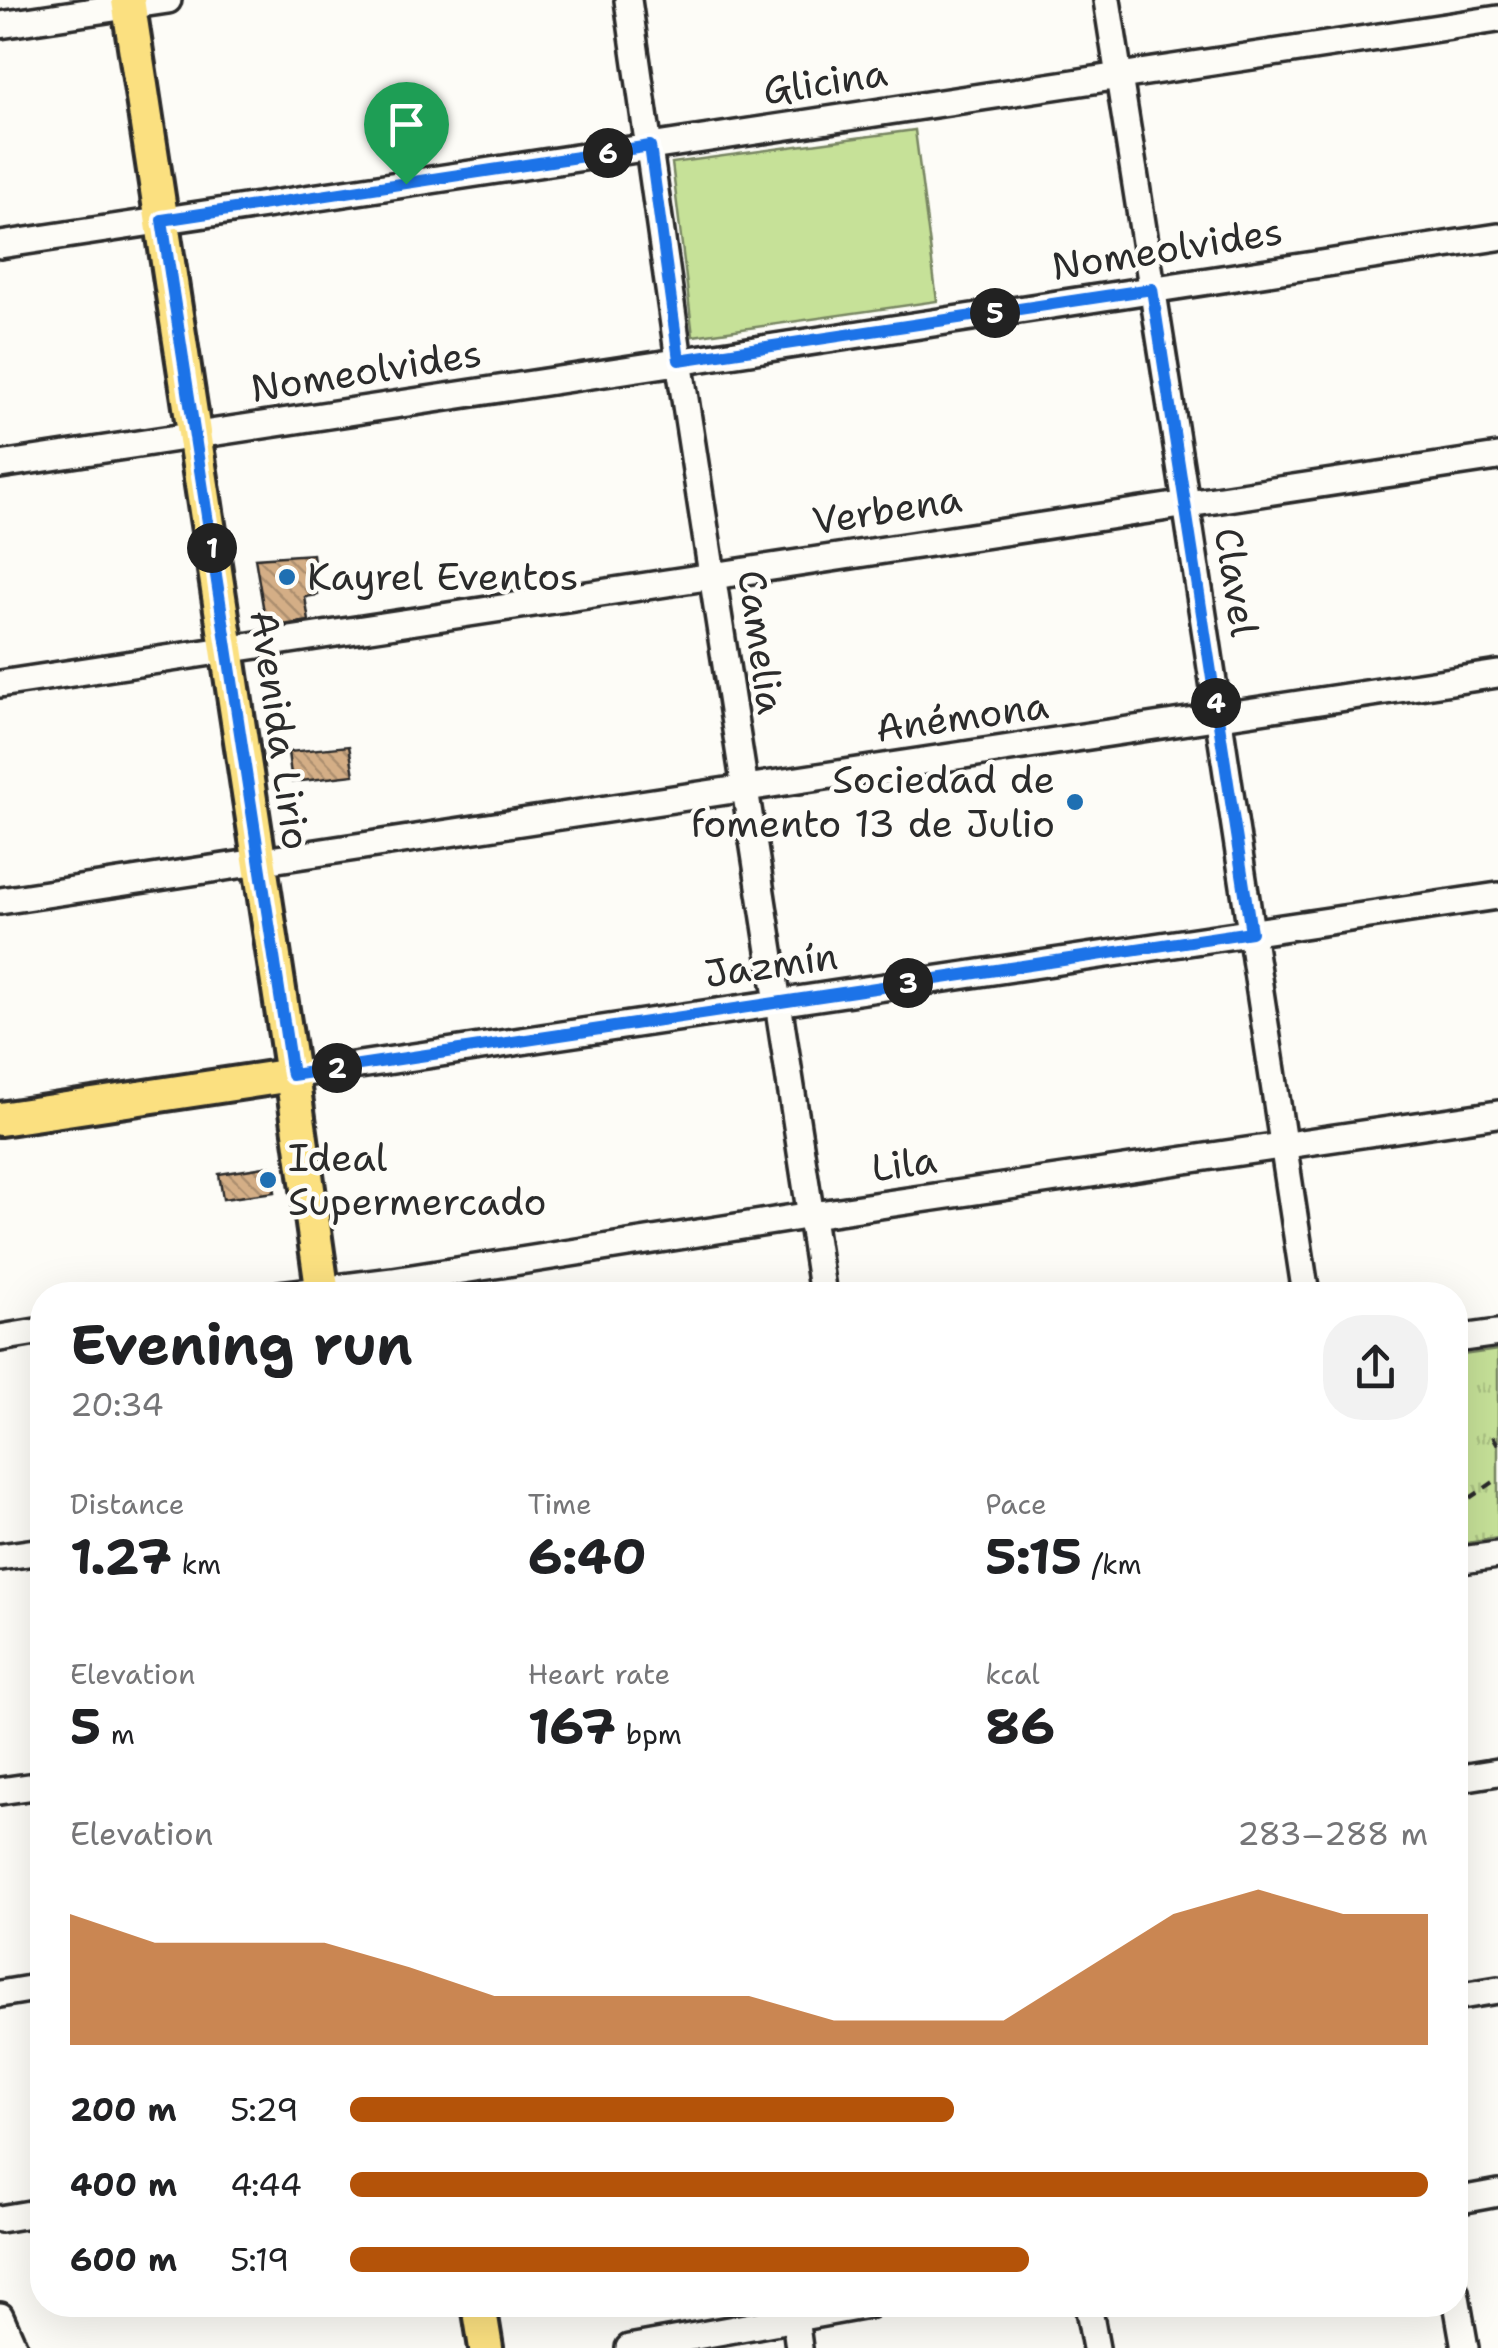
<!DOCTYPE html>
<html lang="en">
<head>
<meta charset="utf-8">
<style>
	body { margin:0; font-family:"Shantell Sans",sans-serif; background:#f2f2f2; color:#202124; height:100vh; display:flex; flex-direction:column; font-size:38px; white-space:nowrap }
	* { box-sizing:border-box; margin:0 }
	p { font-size:32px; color:#757577 }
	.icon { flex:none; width:55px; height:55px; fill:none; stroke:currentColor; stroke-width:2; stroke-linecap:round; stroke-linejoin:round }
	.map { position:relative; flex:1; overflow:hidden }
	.sheet { position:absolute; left:30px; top:1282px; width:1438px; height:1035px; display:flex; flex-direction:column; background:#fff; border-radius:40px; box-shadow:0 10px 40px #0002 }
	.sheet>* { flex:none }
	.pin { position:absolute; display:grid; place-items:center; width:85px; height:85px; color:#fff; margin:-102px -42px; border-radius:50% 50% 50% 0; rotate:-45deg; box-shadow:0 0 10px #0007 }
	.pin .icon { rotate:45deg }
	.km { position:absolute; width:50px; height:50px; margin:-25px; border-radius:50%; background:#222; color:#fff; font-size:28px; line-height:50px; text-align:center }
	.round { display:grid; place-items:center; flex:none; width:105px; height:105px; border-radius:40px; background:#f2f2f2 }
	.summary { display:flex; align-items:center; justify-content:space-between; height:170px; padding:0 40px }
	h1 { font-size:55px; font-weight:700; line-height:75px }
	.figures { display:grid; grid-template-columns:repeat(3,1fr); gap:15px; height:170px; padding:10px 40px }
	.figures div { display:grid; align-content:center }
	.figures b { font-size:50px; font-weight:700 }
	.figures small { font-size:28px; font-weight:400 }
	.figures p { font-size:28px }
	.chart { height:280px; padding:20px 40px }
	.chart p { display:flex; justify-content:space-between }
	.chart svg { width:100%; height:180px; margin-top:10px; fill:#b45309; opacity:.7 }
	ul { padding:0 40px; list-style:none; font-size:32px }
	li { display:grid; grid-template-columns:160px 120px 1fr; align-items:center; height:75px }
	li i { height:25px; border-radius:12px; background:#b45309 }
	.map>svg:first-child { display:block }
</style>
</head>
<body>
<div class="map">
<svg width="1498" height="2348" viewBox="0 0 1498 2348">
	<defs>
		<pattern id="park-tufts" width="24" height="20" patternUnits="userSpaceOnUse" patternTransform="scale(2.5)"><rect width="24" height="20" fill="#c6e198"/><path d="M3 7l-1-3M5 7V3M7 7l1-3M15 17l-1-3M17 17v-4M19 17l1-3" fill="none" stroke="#aac183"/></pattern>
		<pattern id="building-back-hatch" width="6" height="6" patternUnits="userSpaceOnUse" patternTransform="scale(2.5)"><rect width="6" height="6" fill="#d4ae86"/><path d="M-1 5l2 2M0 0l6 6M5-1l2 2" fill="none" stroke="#ac8e6e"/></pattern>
	</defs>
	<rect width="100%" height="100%" fill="#fdfcf7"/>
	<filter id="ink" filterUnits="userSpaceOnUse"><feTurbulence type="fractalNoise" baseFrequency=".01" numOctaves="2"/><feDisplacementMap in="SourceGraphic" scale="20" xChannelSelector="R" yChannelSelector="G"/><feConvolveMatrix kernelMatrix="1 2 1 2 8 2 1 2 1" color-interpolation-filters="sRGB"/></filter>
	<g filter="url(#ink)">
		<!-- grass -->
		<path fill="#c6e198" stroke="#788662" stroke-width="2.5" d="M 915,130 L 937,301 L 693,336 L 672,163 Z"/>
		<!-- park -->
		<path fill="url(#park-tufts)" stroke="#788662" stroke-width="2.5" d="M 1498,1350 L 1498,1538 L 1455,1545 L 1455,1356 Z"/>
		<!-- building -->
		<g fill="url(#building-back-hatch)" stroke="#2b2b2b" stroke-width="2.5">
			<path d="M 313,554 L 318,595 L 305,597 L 309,621 L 276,626 L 265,618 L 255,558 Z"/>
			<path d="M 349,746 L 354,775 L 292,782 L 288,752 Z"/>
			<path d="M 271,1166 L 275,1192 L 223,1199 L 219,1174 Z"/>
		</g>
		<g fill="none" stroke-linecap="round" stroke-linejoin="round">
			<defs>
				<g id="minor">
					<path d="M 628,0 L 679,360 L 823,1295"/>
					<path d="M 1107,0 L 1186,503 L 1306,1295"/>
					<path d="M 0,25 L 168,0"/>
					<path d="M 0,245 L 1498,19"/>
					<path d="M 0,465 L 1498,237"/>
					<path d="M 0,684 L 1498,457"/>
					<path d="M 0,901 L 1498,674"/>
					<path d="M 292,1075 L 1498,896"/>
					<path d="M 280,1295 L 393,1281 L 812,1215 L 1498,1114"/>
					<path d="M 0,1338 L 42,1331"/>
					<path d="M 1455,1339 L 1498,1333"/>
					<path d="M 0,1557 L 42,1551"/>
					<path d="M 1455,1561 L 1498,1555"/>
					<path d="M 1455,1779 L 1498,1772"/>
					<path d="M 0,1791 L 42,1785"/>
					<path d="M 0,1994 L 42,1987"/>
					<path d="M 1455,1997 L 1498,1990"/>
					<path d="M 1455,2201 L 1498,2193"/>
					<path d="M 0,2219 L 42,2212"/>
					<path d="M 1455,2291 L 1465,2348"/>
					<path d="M 1088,2305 L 1096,2348"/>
					<path d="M 0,2316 L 14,2348"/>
					<path d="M 795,2318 L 799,2348"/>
					<path d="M 629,2348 L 868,2305"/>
				</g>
				<g id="major">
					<path d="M 128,0 L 292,1075 L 323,1295"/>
					<path d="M 0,1119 L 292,1075"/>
					<path d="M 479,2305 L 486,2348"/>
				</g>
			</defs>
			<!-- minor casing -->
			<use href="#minor" stroke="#2b2b2b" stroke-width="32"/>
			<!-- major casing -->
			<use href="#major" stroke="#2b2b2b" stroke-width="40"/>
			<!-- path -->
			<g stroke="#2b2b2b" stroke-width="4" stroke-dasharray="10 8" stroke-linecap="butt">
				<path d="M 1493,1436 L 1498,1445"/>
				<path d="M 1455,1508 L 1498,1479"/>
			</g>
			<!-- minor -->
			<use href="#minor" stroke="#fdfcf7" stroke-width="25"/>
			<!-- major -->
			<use href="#major" stroke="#fbe080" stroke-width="32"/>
		</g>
	</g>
	<g fill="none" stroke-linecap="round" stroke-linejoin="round" filter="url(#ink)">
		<defs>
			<path id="route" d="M 650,146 L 679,360 L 1152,289 L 1251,932 L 292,1075 L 162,220 Z"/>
		</defs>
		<!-- route casing -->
		<use href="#route" stroke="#fff" stroke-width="20"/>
		<!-- route -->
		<use href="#route" stroke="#1a73e8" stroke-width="12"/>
	</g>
	<!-- markers -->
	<g fill="#1f6fb2" stroke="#fdfcf7" stroke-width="4">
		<circle cx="287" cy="577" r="10"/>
		<circle cx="1075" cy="802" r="10"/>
		<circle cx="268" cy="1180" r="10"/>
	</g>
	<g text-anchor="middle" stroke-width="9" stroke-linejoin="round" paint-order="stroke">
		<!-- street labels -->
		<g font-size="38" fill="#2b2b2b" stroke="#fdfcf7">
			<text transform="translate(825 82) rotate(-9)" y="13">Glicina</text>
			<text transform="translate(1167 249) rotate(-9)" y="13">Nomeolvides</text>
			<text transform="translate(366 371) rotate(-9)" y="13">Nomeolvides</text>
			<text transform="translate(887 510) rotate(-9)" y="13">Verbena</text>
			<text transform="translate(1236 582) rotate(81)" y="13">Clavel</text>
			<text transform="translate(761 642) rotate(82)" y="13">Camelia</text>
			<text transform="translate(962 717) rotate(-8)" y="13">Anémona</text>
			<text transform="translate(280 730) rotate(82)" y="13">Avenida Lirio</text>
			<text transform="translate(771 965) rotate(-8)" y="13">Jazmín</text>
			<text transform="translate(904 1164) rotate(-8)" y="13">Lila</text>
		</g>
		<!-- poi labels -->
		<g font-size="38" fill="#2b2b2b" stroke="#fdfcf7" text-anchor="start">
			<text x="307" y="590">Kayrel Eventos</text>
			<text x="1055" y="793" text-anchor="end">Sociedad de<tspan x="1055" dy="44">fomento 13 de Julio</tspan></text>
			<text x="288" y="1171">Ideal<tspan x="288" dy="44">Supermercado</tspan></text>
		</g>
	</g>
</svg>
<div class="pin" style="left:406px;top:184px;background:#1e9e55"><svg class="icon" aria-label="arrive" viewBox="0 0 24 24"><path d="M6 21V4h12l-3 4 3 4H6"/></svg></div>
<b class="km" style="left:212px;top:548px">1</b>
<b class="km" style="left:337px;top:1068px">2</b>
<b class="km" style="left:908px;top:983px">3</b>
<b class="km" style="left:1216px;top:703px">4</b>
<b class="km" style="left:995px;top:313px">5</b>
<b class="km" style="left:608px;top:153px">6</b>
<section class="sheet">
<div class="summary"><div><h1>Evening run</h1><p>20:34</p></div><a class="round"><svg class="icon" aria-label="share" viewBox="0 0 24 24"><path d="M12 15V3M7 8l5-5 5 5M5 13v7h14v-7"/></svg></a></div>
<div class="figures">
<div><p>Distance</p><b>1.27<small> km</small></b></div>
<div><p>Time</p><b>6:40</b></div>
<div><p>Pace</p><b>5:15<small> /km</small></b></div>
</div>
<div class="figures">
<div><p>Elevation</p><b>5<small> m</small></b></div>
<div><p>Heart rate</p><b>167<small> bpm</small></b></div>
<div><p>kcal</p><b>86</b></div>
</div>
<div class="chart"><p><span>Elevation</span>283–288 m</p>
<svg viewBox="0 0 160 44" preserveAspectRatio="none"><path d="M0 44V12L10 19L20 19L30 19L40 25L50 32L60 32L70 32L80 32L90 38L100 38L110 38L120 25L130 12L140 6L150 12L160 12V44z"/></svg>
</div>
<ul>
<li><b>200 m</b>5:29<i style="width:56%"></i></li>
<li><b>400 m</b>4:44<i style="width:100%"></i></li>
<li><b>600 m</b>5:19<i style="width:63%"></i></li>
</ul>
</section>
</div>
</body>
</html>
